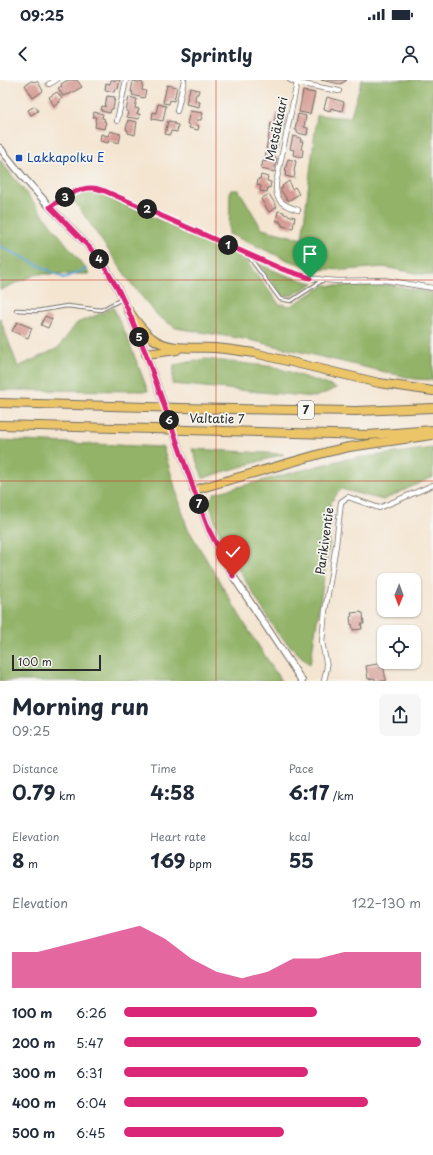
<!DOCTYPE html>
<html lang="en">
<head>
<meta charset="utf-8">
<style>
	body { margin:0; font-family:"Playpen Sans",sans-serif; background:#f6f6f7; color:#1f2937; height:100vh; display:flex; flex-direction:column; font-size:15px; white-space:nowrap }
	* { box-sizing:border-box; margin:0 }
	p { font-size:13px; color:#747a83 }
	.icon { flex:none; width:22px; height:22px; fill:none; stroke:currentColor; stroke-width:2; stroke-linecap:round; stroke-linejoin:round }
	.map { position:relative; height:601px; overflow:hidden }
	.side { display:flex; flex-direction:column; background:#fff; flex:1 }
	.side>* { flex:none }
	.needle { width:26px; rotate:181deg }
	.fabs { position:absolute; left:377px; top:493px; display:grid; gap:8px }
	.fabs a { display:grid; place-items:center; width:44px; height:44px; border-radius:8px; background:#fff; box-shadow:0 1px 3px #0004; font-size:20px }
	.scale { position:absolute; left:12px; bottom:10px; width:89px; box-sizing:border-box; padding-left:4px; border:2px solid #2b2b2b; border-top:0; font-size:11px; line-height:14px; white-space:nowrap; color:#2b2b2b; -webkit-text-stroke:3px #f6f6f2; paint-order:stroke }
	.pin { position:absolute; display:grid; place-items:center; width:34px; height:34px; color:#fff; margin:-41px -17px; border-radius:50% 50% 50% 0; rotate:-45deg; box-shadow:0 0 4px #0007 }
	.pin .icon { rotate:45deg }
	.km { position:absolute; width:20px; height:20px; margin:-10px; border-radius:50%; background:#222; color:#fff; font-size:11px; line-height:20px; text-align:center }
	.round { display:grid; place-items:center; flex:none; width:42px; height:42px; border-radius:8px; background:#f6f6f7 }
	.headline { display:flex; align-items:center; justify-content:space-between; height:68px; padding:0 12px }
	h1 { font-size:22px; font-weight:700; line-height:30px }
	.stats { display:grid; grid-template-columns:repeat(3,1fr); gap:6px; height:68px; padding:4px 12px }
	.stats div { display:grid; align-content:center }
	.stats b { font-size:20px; font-weight:700 }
	.stats small { font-size:11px; font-weight:400 }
	.stats p { font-size:11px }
	.chart { height:112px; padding:8px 12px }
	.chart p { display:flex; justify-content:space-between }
	.chart svg { width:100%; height:72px; margin-top:4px; fill:#db2777; opacity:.7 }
	ul { padding:0 12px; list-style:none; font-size:13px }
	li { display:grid; grid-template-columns:64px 48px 1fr; align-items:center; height:30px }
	li i { height:10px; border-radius:5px; background:#db2777 }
	.status { display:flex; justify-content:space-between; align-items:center; height:28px; padding:0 20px; background:#fff; direction:ltr }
	.status svg { height:11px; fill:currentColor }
	header { display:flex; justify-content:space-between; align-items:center; height:52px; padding:0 12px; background:#fff; font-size:18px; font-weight:700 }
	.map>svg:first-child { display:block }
</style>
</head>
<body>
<div class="status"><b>09:25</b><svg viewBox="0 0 49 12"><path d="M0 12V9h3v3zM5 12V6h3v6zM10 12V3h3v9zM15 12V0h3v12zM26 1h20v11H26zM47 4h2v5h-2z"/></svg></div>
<header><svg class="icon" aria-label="back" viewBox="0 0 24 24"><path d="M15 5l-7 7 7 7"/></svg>Sprintly<svg class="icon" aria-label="person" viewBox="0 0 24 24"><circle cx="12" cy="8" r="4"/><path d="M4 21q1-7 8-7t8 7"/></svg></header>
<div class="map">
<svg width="433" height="601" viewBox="0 0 433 601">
	<rect width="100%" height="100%" fill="#f6f6f2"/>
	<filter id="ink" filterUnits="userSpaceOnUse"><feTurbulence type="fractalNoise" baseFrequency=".025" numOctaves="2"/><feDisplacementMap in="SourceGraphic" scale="8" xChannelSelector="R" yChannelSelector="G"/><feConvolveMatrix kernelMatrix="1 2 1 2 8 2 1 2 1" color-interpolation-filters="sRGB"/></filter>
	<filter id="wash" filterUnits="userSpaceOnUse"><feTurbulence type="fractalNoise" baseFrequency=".012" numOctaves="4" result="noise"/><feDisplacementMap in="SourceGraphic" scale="16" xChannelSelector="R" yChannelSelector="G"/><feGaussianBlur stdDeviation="0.9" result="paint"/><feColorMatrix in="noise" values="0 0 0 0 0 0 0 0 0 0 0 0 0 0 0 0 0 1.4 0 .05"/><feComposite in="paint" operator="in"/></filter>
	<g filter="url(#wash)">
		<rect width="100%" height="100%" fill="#f4e5d1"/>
		<!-- forest -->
		<g fill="#92b367" stroke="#5e6f49">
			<path d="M 362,0 L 433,0 L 433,196 L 383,187 L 346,190 L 317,189 L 290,181 L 229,154 L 230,110 L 239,110 L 262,149 L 302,159 L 317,35 L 350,38 Z"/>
			<path d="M 0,80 L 86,189 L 89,194 L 37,194 L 0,210 Z"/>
			<path d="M 94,112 L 110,118 L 244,178 L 279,224 L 291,226 L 325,205 L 338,206 L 369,204 L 392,205 L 433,213 L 433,300 L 415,299 L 250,260 L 176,248 L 158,236 L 133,206 L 73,119 L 83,114 Z"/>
			<path d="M 257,183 C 276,192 294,199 314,203 L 291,216 L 282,215 Z"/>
			<path d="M 113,227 L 127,257 L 148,311 L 0,310 L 0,238 L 18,287 L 58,268 L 77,243 L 102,233 Z"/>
			<path d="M 205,279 L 275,287 L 337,308 L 315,317 L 172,304 L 174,285 Z"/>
			<path d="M 0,360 L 163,367 L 187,447 L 246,546 L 281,601 L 0,601 Z"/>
			<path d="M 433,368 L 433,397 L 383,420 L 341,409 L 331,422 L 329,466 L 310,585 L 278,554 L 240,492 L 216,445 L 209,421 L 215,413 L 341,380 Z"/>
			<path d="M 192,369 L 284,374 L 203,398 Z"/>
		</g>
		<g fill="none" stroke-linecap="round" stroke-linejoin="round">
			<!-- stream -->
			<path stroke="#63a6d8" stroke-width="2" d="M 0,166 L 64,198 L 86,189"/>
		</g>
		<g id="blocks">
			<!-- building -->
			<g fill="#d59a93">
				<path d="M 68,0 L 77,0 L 82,7 L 68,15 L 67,14 L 63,16 L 58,8 L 62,6 L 61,4 Z"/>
				<path d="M 111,0 L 120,0 L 118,9 L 115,8 L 114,12 L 105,10 L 106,3 L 110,4 Z"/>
				<path d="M 321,0 L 347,0 L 340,4 Z"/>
				<path d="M 31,1 L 38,2 L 43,11 L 33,18 L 25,5 Z"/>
				<path d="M 133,1 L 143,3 L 142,10 L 146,11 L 144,18 L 132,15 L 133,12 L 131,12 Z"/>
				<path d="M 167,5 L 177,7 L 174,21 L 170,20 L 169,24 L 163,23 Z"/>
				<path d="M 190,8 L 199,10 L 198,14 L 196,14 L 195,20 L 200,22 L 199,27 L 186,24 Z"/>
				<path d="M 303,11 L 315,13 L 310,34 L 299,32 Z"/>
				<path d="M 57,12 L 62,18 L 59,20 L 60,22 L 54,26 L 49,17 Z"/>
				<path d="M 107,16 L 115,17 L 113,29 L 111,29 L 110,33 L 101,31 L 102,26 L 105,27 Z"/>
				<path d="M 129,17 L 137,19 L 135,28 L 139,29 L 137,34 L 140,34 L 139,39 L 127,37 L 128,31 L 126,31 Z"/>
				<path d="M 327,17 L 344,22 L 342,31 L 331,28 L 330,31 L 324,29 Z"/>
				<path d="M 158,24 L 166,26 L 163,41 L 152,39 L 153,32 L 156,33 Z"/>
				<path d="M 35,26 L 38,31 L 31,35 L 28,30 Z"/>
				<path d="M 190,31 L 203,33 L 201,40 L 197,40 L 196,45 L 199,46 L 198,50 L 189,48 L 190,45 L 187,44 Z"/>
				<path d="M 94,32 L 103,34 L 102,38 L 105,39 L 104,41 L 106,42 L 104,49 L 95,47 L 96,42 L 95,41 L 96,37 L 93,37 Z"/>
				<path d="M 276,33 L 285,35 L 283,48 L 281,47 L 281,51 L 270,48 L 271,43 L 274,44 Z"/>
				<path d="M 298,34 L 306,36 L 304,47 L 308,48 L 307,55 L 297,53 L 297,50 L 295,50 Z"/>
				<path d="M 128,40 L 137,42 L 135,55 L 128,53 L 128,50 L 126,50 Z"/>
				<path d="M 168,41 L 174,42 L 174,44 L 178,45 L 177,52 L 171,51 L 170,55 L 165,54 Z"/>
				<path d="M 270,50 L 280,52 L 277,68 L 275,68 L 275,71 L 266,69 Z"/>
				<path d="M 110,51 L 121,54 L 119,63 L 109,60 L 108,63 L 100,61 L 101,54 L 108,56 Z"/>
				<path d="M 293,56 L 301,58 L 300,61 L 303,61 L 301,69 L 303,70 L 302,77 L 293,75 L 294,70 L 290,69 Z"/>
				<path d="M 266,73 L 274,75 L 273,77 L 277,78 L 274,92 L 261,89 L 263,81 L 266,82 L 267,79 L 265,78 Z"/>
				<path d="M 288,79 L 296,81 L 294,92 L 295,93 L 294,98 L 285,96 L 286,91 L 285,91 Z"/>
				<path d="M 261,95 L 268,97 L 267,101 L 271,102 L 270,108 L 268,107 L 267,112 L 260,111 L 261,106 L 257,105 L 258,99 L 260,99 Z"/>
				<path d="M 289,101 L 291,105 L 290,106 L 292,109 L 295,107 L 299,114 L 288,121 L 280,109 L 283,108 L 282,106 Z"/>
				<path d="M 269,114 L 277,127 L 269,132 L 261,119 Z"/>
				<path d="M 278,131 L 284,132 L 284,134 L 295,137 L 293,148 L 282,146 L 282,144 L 280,143 L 280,141 L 276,141 Z"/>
				<path d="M 45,236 L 52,239 L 48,248 L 41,245 Z"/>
				<path d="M 17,242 L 32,248 L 28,258 L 12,251 Z"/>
				<path d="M 361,532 L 361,533 L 363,533 L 364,544 L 361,544 L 362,549 L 353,550 L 352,544 L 351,545 L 350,537 L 352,536 L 351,533 Z"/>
				<path d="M 383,583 L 386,601 L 375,601 L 375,598 L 368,599 L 366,586 Z"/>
			</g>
		</g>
	</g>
	<g filter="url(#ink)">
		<use href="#blocks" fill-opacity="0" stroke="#716c65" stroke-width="1"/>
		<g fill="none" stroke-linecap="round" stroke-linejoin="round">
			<defs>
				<g id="service">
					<path d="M 247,174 L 280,219 L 291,221 L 323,200"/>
					<path d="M 16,230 L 37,231 L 67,226 L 101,230 L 122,219"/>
				</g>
				<g id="minor">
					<path d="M 290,0 L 297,3 L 339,11"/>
					<path d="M 297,3 L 276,103 C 275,121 282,125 298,130"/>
					<path d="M 49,4 L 56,0"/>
					<path d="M 177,31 L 184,0"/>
					<path d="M 117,41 L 126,0"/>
					<path d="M 50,127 C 62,119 77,107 93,108 C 97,108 101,110 105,111 L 282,189 L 310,198 L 324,200 L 338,201 L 384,200 L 433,208"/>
					<path d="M 324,601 L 327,587 L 322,562 L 325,531 L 336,465 L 341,422 L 348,417 L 379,428 L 433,405"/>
				</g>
				<path id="tertiary" d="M 0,68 L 24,98 L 50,127 L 90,168 L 104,185 L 117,207 L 128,230 L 146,274 L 194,410 L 209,450 L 233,496 L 302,601"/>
				<g id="motorway">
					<path d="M 128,230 C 135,239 142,251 152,258 C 168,271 195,267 215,268 C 228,269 241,271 254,273 L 379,303 L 433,311"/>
					<path d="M 146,274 L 177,270"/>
					<path d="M 0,323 L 148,327"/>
					<path d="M 179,328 L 356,331 L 433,328"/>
					<path d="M 0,345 L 153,349"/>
					<path d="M 187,350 L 368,355 L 433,350"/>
					<path d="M 194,410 L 327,372 L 349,367 L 432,355"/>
				</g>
			</defs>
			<!-- service casing -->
			<use href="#service" stroke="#716c65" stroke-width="4.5"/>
			<!-- minor casing -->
			<use href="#minor" stroke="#716c65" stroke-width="6"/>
			<!-- tertiary casing -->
			<use href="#tertiary" stroke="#716c65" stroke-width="8"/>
			<!-- motorway casing -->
			<use href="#motorway" stroke="#716c65" stroke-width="10"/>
			<!-- service -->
			<use href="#service" stroke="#fff" stroke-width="2.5"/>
			<!-- minor -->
			<use href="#minor" stroke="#fff" stroke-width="4.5"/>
			<!-- tertiary -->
			<use href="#tertiary" stroke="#fff" stroke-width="6"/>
			<!-- motorway -->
			<use href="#motorway" stroke="#edc569" stroke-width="8"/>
			<defs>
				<g id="motorway-bridge">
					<path d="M 148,327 L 179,328"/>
					<path d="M 153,349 L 187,350"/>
				</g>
			</defs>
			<!-- motorway-bridge casing -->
			<use href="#motorway-bridge" stroke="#716c65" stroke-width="10" stroke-linecap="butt"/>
			<!-- motorway-bridge -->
			<use href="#motorway-bridge" stroke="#edc569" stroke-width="8"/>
		</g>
	</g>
	<g fill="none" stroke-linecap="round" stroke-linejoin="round" filter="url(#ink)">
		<defs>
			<path id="route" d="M 233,496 L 209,450 L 194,410 L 146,274 L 128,230 L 117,207 L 104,186 L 90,168 L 50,127 C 62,119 77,107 93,108 C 97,108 101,110 105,111 L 282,189 L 310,198"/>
		</defs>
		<!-- route casing -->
		<use href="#route" stroke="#fff" stroke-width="8"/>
		<!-- route -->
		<use href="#route" stroke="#db2777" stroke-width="5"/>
	</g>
	<!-- grid -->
	<path fill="none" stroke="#c8321e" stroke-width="1" stroke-opacity="0.55" d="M 216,0 L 216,601M 0,200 L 433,200M 0,401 L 433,401"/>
	<!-- markers -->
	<rect fill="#1a4fb4" stroke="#f6f6f2" stroke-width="1.5" x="15" y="74" width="8" height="8" rx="2"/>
	<g text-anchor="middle" stroke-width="3.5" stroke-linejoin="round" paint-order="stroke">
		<!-- shield labels -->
		<rect fill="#f6f6f2" stroke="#686867" stroke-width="1" x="298" y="321" width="16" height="18" rx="3"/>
		<g font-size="11" font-weight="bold" fill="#2b2b2b">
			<text x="306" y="334">7</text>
		</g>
		<!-- street labels -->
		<g font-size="12" fill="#2b2b2b" stroke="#f6f6f2">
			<text transform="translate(277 49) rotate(-78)" y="4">Metsäkaari</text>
			<text transform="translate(217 339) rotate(1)" y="4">Valtatie 7</text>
			<text transform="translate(325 461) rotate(-82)" y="4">Parikiventie</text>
		</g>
		<!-- transit labels -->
		<g font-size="12" fill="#164399" stroke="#f6f6f2" text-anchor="start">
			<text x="27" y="82">Lakkapolku E</text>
		</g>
	</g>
</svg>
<div class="fabs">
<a><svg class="needle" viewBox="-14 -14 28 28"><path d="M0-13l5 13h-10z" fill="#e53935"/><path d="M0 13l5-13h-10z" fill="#747a83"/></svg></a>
<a><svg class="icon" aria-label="locate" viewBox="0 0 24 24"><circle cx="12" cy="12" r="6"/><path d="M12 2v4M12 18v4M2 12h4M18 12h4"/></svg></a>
</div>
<div class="scale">100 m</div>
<div class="pin" style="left:310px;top:198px;background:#1e9e55"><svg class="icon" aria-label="arrive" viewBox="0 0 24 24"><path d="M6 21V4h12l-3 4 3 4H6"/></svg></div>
<div class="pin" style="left:233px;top:496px;background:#d93025"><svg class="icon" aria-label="check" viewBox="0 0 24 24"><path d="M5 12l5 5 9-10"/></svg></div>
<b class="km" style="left:228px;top:165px">1</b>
<b class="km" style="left:147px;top:129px">2</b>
<b class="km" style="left:65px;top:117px">3</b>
<b class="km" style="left:99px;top:179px">4</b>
<b class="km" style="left:139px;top:257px">5</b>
<b class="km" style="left:169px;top:340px">6</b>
<b class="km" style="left:199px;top:424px">7</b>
</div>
<section class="side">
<div class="headline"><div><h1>Morning run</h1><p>09:25</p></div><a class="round"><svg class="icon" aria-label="share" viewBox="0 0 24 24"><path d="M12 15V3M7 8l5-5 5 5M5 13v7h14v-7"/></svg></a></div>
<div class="stats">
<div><p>Distance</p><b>0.79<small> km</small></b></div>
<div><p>Time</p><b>4:58</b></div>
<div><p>Pace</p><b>6:17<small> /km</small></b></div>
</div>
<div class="stats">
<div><p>Elevation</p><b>8<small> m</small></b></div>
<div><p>Heart rate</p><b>169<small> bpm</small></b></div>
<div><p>kcal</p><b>55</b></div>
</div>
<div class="chart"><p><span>Elevation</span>122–130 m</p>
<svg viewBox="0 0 160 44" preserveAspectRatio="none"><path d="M0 44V22L10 22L20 18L30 14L40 10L50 6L60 14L70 26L80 34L90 38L100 34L110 26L120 26L130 22L140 22L150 22L160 22V44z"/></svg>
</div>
<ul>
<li><b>100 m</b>6:26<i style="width:65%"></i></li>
<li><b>200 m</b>5:47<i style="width:100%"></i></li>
<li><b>300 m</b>6:31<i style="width:62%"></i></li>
<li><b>400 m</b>6:04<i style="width:82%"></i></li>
<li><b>500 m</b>6:45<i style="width:54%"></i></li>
</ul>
</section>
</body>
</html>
